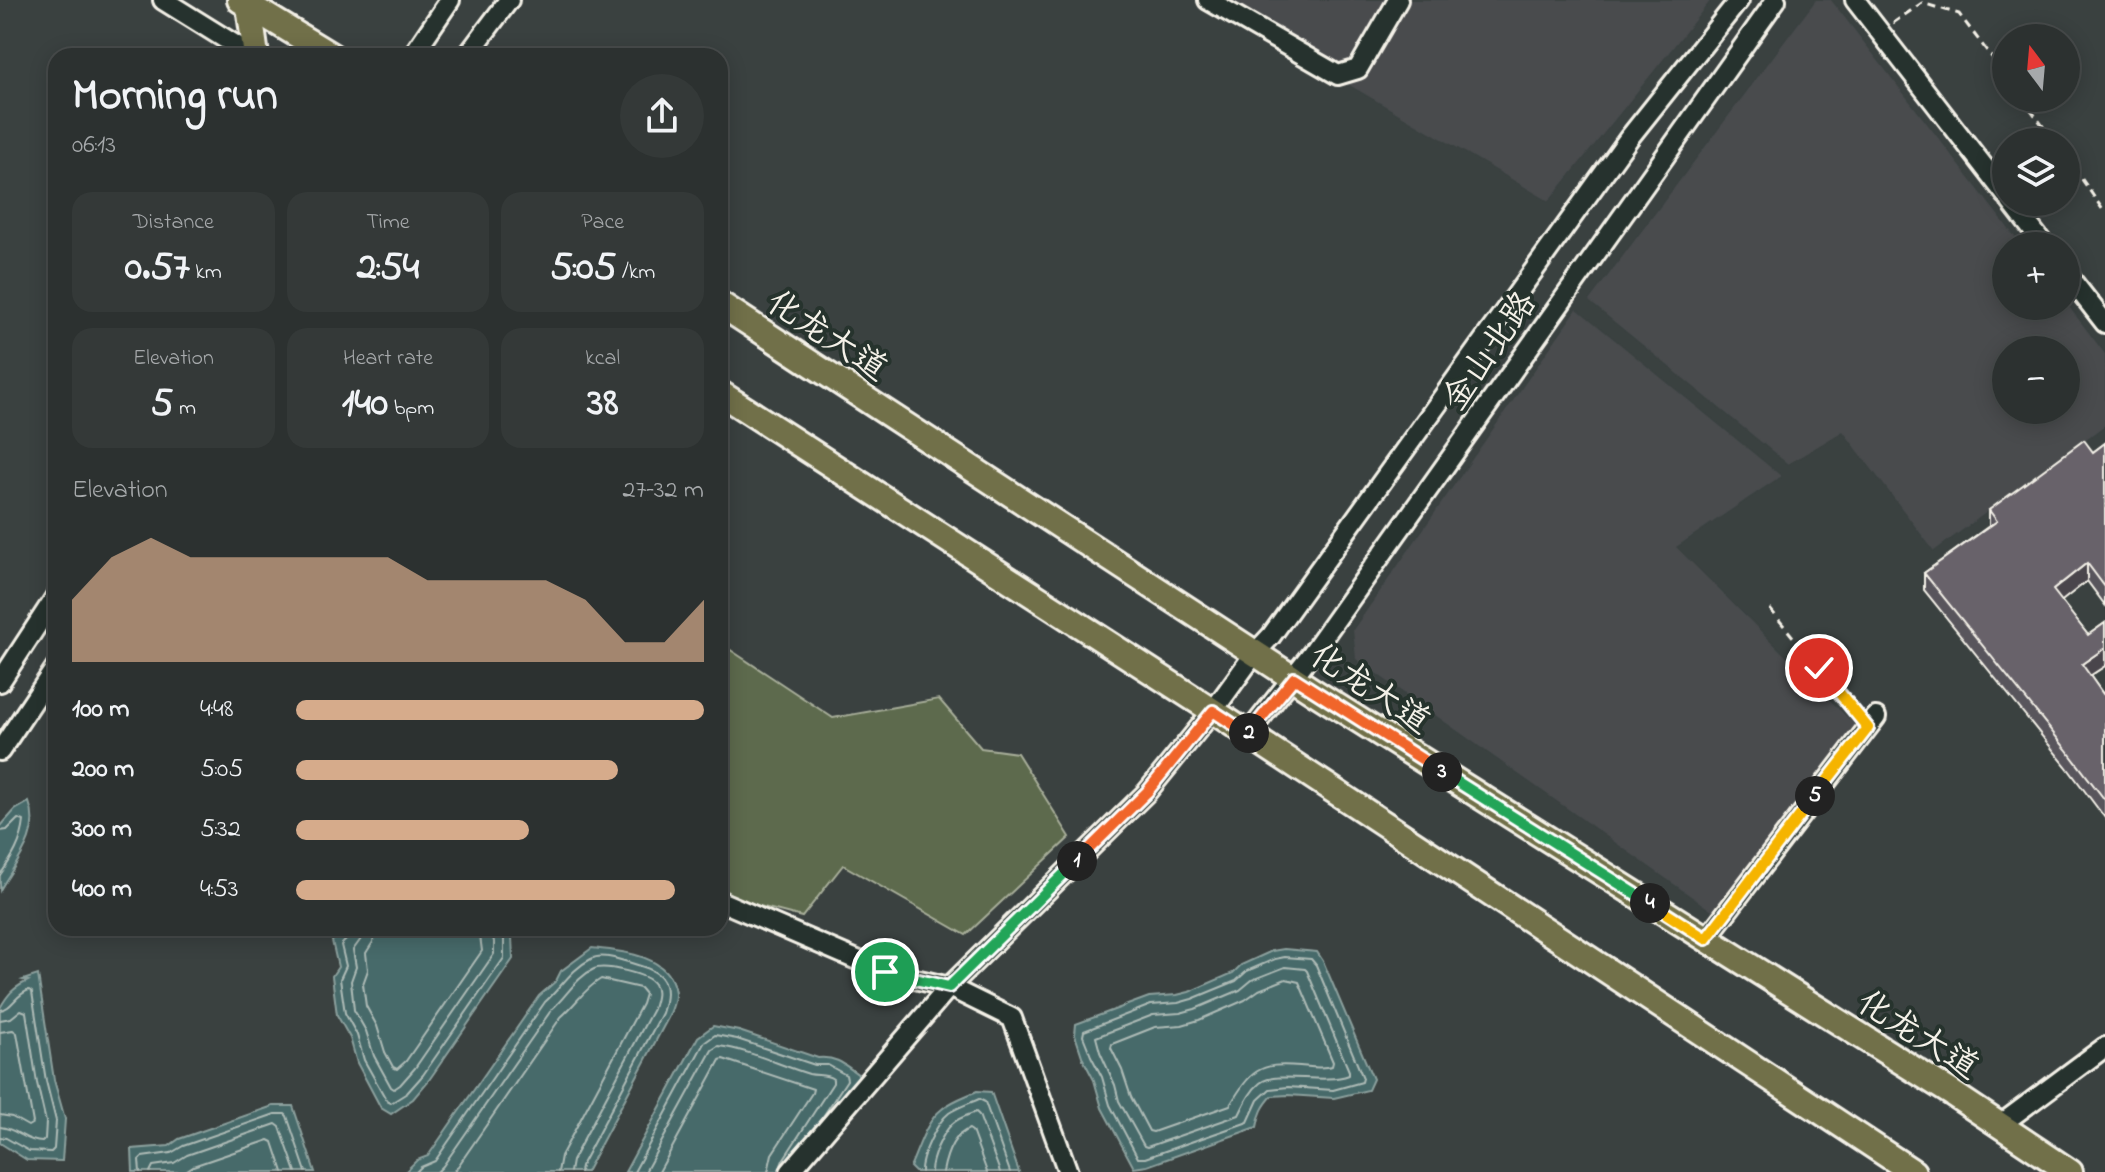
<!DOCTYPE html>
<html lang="en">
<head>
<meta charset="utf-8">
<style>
	body { margin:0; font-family:"Indie Flower","LXGW WenKai TC",sans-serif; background:#343938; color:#f1f3f6; height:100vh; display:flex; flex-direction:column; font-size:30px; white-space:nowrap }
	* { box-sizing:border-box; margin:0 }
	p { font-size:26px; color:#a6a9ab }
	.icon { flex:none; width:44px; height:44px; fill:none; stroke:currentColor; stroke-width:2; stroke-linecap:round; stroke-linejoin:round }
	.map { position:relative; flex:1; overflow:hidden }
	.side { position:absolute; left:48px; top:48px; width:680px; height:888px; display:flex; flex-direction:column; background:#2c3130; border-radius:24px; box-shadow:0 4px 20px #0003,0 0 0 2px #484c4c }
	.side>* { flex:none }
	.needle { width:52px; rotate:344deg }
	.fabs { position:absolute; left:1992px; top:24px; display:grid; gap:16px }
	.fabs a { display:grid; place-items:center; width:88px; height:88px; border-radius:50%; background:#2c3130; box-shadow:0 4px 20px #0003,0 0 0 2px #484c4c; font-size:40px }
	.pin { position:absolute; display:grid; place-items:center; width:68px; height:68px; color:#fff; margin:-34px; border:4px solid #fff; border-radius:50%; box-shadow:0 2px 8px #0007 }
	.km { position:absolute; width:40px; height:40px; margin:-20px; border-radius:50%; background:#222; color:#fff; font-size:22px; line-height:40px; text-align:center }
	.round { display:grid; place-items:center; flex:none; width:84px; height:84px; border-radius:42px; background:#343938 }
	.headline { display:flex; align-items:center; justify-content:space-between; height:136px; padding:0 24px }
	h1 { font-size:44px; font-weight:700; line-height:60px }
	.metrics { display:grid; grid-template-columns:repeat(3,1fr); gap:12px; height:136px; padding:8px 24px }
	.metrics div { display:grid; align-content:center; border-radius:20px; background:#343938; text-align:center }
	.metrics b { font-size:40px; font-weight:700 }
	.metrics small { font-size:22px; font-weight:400 }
	.metrics p { font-size:22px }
	.chart { height:224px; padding:16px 24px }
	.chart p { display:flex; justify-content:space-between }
	.chart svg { width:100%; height:144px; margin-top:8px; fill:#d6ab8b; opacity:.7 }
	ul { padding:0 24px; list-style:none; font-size:26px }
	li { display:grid; grid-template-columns:128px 96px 1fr; align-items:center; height:60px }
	li i { height:20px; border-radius:10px; background:#d6ab8b }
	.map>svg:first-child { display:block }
</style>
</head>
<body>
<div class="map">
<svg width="2105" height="1172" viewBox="0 0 2105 1172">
	<rect width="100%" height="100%" fill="#3a4140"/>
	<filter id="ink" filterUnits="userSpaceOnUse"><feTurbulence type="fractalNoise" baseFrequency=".0125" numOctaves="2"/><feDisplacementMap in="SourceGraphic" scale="16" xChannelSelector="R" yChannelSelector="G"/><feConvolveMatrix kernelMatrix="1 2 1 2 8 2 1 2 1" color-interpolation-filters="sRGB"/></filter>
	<g filter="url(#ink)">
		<!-- built -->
		<g fill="#484b4d" fill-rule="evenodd">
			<path d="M 1203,0 L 1711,0 L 1549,201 Z"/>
			<path d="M 1816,0 L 1831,0 L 2022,246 L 2006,246 L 2006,306 L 2066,306 L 2066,303 L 2105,354 L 2105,425 L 1934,551 L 1843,431 L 1788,464 L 1589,301 ZM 2006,350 L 2066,350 L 2066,410 L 2006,410 Z"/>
			<path d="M 1577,309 L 1781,476 L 1676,547 L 1858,728 L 1712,911 L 1356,659 L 1353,630 Z"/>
		</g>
		<!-- green -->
		<path fill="#5d6b4d" stroke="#a8ae9a" stroke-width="2" d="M 720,643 L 833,718 L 939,699 L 981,748 L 1017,753 L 1070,837 L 966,935 L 843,865 L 802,917 L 737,900 L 720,885 Z"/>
		<!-- water -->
		<g fill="#466a6b" stroke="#8ca09d" stroke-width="2">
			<path d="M 29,802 C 42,835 15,863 0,890 L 0,827 L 15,810 Z"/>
			<path d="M 349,928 L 507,928 L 512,937 L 513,959 L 429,1080 L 413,1099 L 391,1114 L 381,1108 L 357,1063 L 350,1038 L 337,1015 L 332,976 L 338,967 L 332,941 Z"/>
			<path d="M 592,948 C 622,951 670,955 675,992 C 676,1000 672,1009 669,1016 L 586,1172 L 405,1172 L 417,1160 L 428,1156 L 539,996 L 556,981 L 561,971 Z"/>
			<path d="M 1284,949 L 1317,952 L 1323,961 L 1373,1079 L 1368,1090 L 1334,1098 L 1288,1095 L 1272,1096 C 1263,1106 1259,1114 1257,1127 L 1147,1166 L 1134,1168 L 1102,1108 L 1094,1080 L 1083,1059 L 1075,1035 L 1076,1024 L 1149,997 L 1177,995 L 1189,992 L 1233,973 L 1241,965 L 1272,951 Z"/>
			<path d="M 38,975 L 54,1080 L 65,1119 L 62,1161 L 27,1160 L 0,1143 L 0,1008 C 8,994 13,988 28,981 L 23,980 Z"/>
			<path d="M 713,1026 L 739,1031 L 818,1058 C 836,1056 845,1065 859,1075 L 796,1172 L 625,1172 L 698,1037 Z"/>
			<path d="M 977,1091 L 991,1092 L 1019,1172 L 915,1172 L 910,1167 C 919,1148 925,1122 942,1109 C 951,1101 966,1096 977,1091 Z"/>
			<path d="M 273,1106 L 293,1106 L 315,1172 L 133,1172 L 132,1149 L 169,1146 L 179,1139 Z"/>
		</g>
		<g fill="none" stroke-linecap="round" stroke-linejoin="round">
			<!-- shore -->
			<g stroke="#aebbb6" stroke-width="2">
				<path d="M 0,831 L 7,830 L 18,819 L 24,821 C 22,842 12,858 0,875"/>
				<path d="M 353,928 L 351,935 L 341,945 L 346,966 L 340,979 L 345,1013 L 357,1035 L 364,1060 L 387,1101 L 391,1103 L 407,1093 L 423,1075 L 504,958 L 504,940 L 501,928"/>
				<path d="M 363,928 L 361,939 L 353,950 L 356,967 L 351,981 L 354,1010 L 366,1031 L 374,1056 L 391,1087 L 394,1089 L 400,1085 L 415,1068 L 494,954 L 494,942 L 491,928"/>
				<path d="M 375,928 L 373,942 L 366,953 L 368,970 L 363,984 L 366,1006 L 377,1026 L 385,1052 L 393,1067 L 397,1069 L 406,1061 L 482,951 L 479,928"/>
				<path d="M 1285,957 L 1311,959 L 1316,965 L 1363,1078 L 1362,1082 L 1333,1090 L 1288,1087 L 1270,1089 L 1258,1100 L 1248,1122 L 1145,1158 L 1138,1158 L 1110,1105 L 1102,1077 L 1091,1056 L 1083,1036 L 1084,1031 L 1151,1005 L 1178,1003 L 1192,999 L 1236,981 L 1247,971 L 1275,959 Z"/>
				<path d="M 1285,967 L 1305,969 L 1307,971 L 1349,1071 L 1349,1075 C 1323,1085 1277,1070 1260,1083 C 1250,1091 1245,1103 1239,1115 L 1147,1147 L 1144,1146 L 1119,1101 L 1115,1085 L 1100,1052 L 1096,1037 L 1153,1015 L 1180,1013 L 1195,1009 L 1240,990 L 1252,980 Z"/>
				<path d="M 1286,979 L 1299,982 L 1333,1062 L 1332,1066 C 1322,1069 1311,1067 1300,1066 C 1258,1062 1251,1071 1230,1105 L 1153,1132 L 1149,1131 L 1131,1097 L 1122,1070 L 1111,1048 L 1112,1044 L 1155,1027 L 1182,1025 L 1199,1020 L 1245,1000 L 1259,990 Z"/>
				<path d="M 0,1010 C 12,1009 15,995 29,990 L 32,992 L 46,1081 L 56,1121 L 54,1149 L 51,1152 L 29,1151 L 6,1138 L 0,1137"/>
				<path d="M 0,1020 L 11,1018 L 21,1010 L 26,1012 L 37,1083 L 46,1122 L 45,1139 L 42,1142 C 26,1142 16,1128 0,1127"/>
				<path d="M 0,1032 L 13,1030 L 17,1033 L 33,1123 L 28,1126 L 12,1117 L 0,1115"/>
				<path d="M 140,1172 L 139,1160 L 142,1157 L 171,1153 L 183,1146 L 275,1114 L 285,1114 L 287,1116 L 306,1172"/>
				<path d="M 150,1172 L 153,1166 L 174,1163 L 187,1155 L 276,1124 L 280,1127 L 296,1172"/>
				<path d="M 184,1172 L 193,1166 L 269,1140 L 273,1142 L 283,1172"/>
				<path d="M 416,1172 L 421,1167 L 435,1161 L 545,1002 C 561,988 571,969 591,959 C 601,953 617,959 628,962 C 659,971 674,977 662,1013 L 581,1166 L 580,1172"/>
				<path d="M 437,1172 L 443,1166 L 552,1009 C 567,996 576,977 594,969 C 604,964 648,974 654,984 C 659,992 655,1001 653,1009 L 572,1161 L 570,1172"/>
				<path d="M 454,1172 L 561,1017 C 576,1004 585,988 601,979 L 640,988 L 645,994 L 642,1004 L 561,1156 L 558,1172"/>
				<path d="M 634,1172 L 704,1043 L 715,1035 L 737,1039 L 815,1065 L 828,1065 L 846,1075 L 847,1080 L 822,1118"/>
				<path d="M 645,1172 L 712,1050 L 718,1046 C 750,1050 779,1065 809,1074 C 818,1076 826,1074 833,1079 L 833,1083 L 783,1160 L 780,1168"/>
				<path d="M 659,1172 L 720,1060 L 723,1059 L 813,1089 L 812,1093 L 772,1154 L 768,1172"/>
				<path d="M 921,1172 C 920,1158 937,1122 949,1113 C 958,1107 970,1103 979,1099 L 985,1102 L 1010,1172"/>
				<path d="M 931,1172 C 931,1158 942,1134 952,1124 C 958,1118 968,1115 976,1112 L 979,1115 L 1000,1172"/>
				<path d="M 943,1172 C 946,1156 953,1135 969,1129 L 972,1131 L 987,1172"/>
			</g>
			<defs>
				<g id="minor">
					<path d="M 163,0 L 253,56"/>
					<path d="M 1208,0 L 1338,75 L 1358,69 L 1398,0"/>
					<path d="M 1855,0 L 2006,195"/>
					<path d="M 412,56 L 450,0"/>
					<path d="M 467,56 L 509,0"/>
					<path d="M 2011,202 L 2045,246"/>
					<path d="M 2066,273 L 2105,323"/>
					<path d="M 0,682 L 56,596"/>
					<path d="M 1248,734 L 1312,653 L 1776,0"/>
					<path d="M 0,751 L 56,667"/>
					<path d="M 720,901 L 885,972 L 949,987 L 1012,1018 L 1068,1172"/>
					<path d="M 1706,939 L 1876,717"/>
					<path d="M 2000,1125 L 2105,1047"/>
					<path d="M 790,1172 L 949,987 L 1147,792 L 1213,711 L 1255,653 L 1271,636 L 1629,138 L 1739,0"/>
				</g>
				<g id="major">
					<path d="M 240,0 L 332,56"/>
					<path d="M 249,6 L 256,56"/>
					<path d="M 720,304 L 1316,693 L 1950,1092 L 2070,1172"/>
					<path d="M 720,393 L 1213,711 L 1913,1172"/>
				</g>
			</defs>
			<!-- minor casing -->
			<use href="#minor" stroke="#f4f1e8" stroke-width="24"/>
			<!-- major casing -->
			<use href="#major" stroke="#f4f1e8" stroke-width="30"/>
			<!-- path -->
			<g stroke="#f4f1e8" stroke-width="3" stroke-dasharray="8 6" stroke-linecap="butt">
				<path d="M 1893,23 L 1922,3 L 1959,14 L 2006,76"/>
				<path d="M 2022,98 L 2055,142"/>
				<path d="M 2066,156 L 2105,213"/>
				<path d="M 1770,609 L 1857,714"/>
			</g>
			<!-- minor -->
			<use href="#minor" stroke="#26332d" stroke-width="18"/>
			<!-- major -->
			<use href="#major" stroke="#71704a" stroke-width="24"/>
		</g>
		<!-- wall -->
		<path fill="#59545c" stroke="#f4f1e8" stroke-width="2" d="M 2105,443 L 2105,605 L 2087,581 L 2061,601 L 2088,635 L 2105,623 L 2105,666 L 2090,676 L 2103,694 L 2105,692 L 2105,818 L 2066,766 L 1924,590 L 1924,573 L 1989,526 L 1989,510 L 2093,452 Z"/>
		<!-- shaded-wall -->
		<g fill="#49454b" stroke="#f4f1e8" stroke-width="2">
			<path d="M 2087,563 L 2087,581 L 2053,608 L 2053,590 Z"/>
			<path d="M 2105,648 L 2105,666 L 2082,681 L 2082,664 Z"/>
		</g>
		<!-- building -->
		<path fill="#68626b" stroke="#f4f1e8" stroke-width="2" d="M 2084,440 L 2093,452 L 2105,443 L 2105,587 L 2087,563 L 2053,590 L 2088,635 L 2105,623 L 2105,648 L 2082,664 L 2103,694 L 2105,692 L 2105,800 L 2066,749 L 1924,573 L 1997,521 L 1989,510 Z"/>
	</g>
	<g fill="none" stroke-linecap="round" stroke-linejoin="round" filter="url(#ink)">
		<defs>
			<path id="split-1" d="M 885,972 L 949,987 L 1077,861"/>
			<path id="split-2" d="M 1077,861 L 1147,792 L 1213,711 L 1248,734 L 1249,733"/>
			<path id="split-3" d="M 1249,733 L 1294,678 L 1442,772"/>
			<path id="split-4" d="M 1442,772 L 1650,903"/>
			<path id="split-5" d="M 1650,903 L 1706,939 L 1815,796"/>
			<path id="split-6" d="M 1815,796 L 1868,728 L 1819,668"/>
		</defs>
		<!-- split-1 casing -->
		<use href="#split-1" stroke="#fff" stroke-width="16"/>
		<!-- split-2 casing -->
		<use href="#split-2" stroke="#fff" stroke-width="16"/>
		<!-- split-3 casing -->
		<use href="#split-3" stroke="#fff" stroke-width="16"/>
		<!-- split-4 casing -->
		<use href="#split-4" stroke="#fff" stroke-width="16"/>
		<!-- split-5 casing -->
		<use href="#split-5" stroke="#fff" stroke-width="16"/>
		<!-- split-6 casing -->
		<use href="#split-6" stroke="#fff" stroke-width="16"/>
		<!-- split-1 -->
		<use href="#split-1" stroke="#22a559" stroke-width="10"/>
		<!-- split-2 -->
		<use href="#split-2" stroke="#f0652b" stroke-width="10"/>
		<!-- split-3 -->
		<use href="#split-3" stroke="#f0652b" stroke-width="10"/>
		<!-- split-4 -->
		<use href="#split-4" stroke="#22a559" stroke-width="10"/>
		<!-- split-5 -->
		<use href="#split-5" stroke="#f5b400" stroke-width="10"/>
		<!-- split-6 -->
		<use href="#split-6" stroke="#f5b400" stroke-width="10"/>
	</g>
	<g text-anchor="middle" stroke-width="8" stroke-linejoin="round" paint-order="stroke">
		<!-- street labels -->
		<g font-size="34" fill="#f4f1e8" stroke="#26332d">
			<text transform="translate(828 334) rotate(33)" y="12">化龙大道</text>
			<text transform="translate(1488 350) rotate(-55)" y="12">金山北路</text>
			<text transform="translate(1371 687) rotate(33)" y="12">化龙大道</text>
			<text transform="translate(1919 1033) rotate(32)" y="12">化龙大道</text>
		</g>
	</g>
</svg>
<div class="fabs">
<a><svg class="needle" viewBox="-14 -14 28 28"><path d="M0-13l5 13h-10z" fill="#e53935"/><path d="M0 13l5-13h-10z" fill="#a6a9ab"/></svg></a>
<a><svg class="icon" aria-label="layers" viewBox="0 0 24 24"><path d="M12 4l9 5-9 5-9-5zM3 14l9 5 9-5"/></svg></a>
<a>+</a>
<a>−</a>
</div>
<div class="pin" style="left:885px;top:972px;background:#1e9e55"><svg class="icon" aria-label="arrive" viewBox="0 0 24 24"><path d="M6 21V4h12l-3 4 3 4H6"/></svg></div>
<div class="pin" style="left:1819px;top:668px;background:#d93025"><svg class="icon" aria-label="check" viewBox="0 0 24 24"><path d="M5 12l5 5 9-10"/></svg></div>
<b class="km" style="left:1077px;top:861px">1</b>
<b class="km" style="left:1249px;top:733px">2</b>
<b class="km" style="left:1442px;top:772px">3</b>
<b class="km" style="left:1650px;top:903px">4</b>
<b class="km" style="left:1815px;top:796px">5</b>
<section class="side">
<div class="headline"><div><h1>Morning run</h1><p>06:13</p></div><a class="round"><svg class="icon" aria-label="share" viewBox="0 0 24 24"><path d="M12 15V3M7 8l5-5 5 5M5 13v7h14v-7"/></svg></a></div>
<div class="metrics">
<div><p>Distance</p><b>0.57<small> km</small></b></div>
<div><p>Time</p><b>2:54</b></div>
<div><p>Pace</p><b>5:05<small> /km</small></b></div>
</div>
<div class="metrics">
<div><p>Elevation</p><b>5<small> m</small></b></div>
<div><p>Heart rate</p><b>140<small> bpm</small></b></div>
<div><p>kcal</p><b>38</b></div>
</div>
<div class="chart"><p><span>Elevation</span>27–32 m</p>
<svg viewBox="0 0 160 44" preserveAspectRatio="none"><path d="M0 44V25L10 12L20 6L30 12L40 12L50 12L60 12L70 12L80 12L90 19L100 19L110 19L120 19L130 25L140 38L150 38L160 25V44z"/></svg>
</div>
<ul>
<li><b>100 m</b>4:48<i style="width:100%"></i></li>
<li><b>200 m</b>5:05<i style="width:79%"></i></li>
<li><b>300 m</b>5:32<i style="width:57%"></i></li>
<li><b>400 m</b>4:53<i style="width:93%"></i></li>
</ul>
</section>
</div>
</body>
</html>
